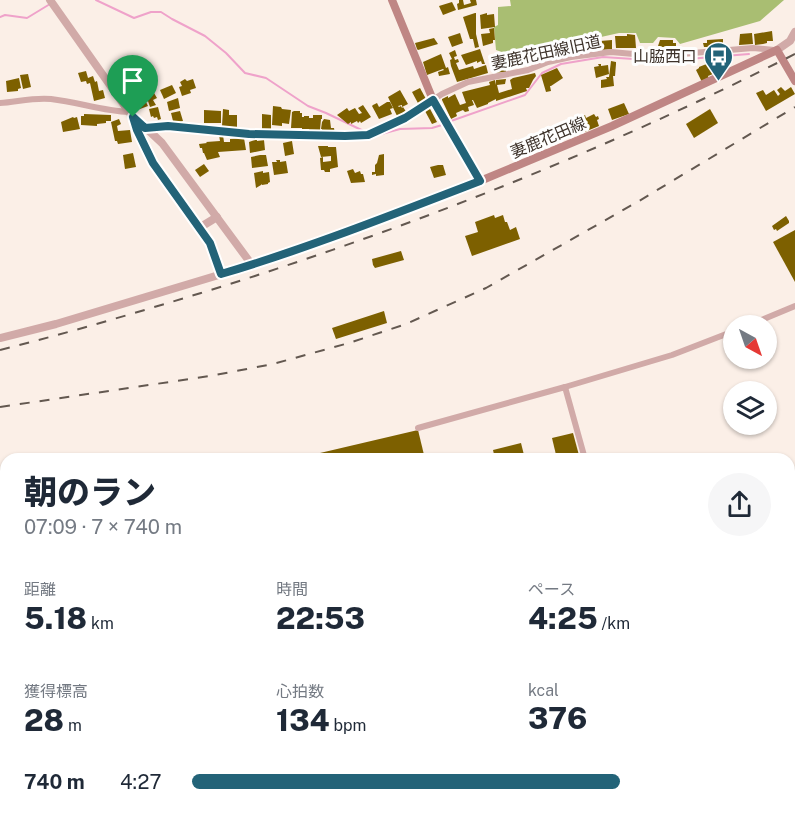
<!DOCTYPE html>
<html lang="ja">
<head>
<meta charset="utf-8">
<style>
	body { margin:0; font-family:"Public Sans","Noto Sans JP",sans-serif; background:#f6f6f7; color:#1f2937; height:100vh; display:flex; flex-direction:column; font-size:22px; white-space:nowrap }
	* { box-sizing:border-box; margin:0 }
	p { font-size:20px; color:#747a83 }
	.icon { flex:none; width:33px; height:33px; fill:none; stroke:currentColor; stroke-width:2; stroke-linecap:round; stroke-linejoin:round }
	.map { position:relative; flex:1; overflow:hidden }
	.side { position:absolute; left:0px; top:453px; width:795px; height:364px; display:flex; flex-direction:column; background:#fff; border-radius:18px 18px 0 0; box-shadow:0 2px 4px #0004 }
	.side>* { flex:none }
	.needle { width:39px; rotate:140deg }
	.controls { position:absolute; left:723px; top:315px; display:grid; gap:12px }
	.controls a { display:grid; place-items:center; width:54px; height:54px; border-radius:50%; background:#fff; box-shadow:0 2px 4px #0004; font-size:30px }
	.pin { position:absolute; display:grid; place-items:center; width:51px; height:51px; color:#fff; margin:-62px -26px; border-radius:50% 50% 50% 0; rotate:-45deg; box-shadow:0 0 6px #0007 }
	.pin .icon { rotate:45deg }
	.round { display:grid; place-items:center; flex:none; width:63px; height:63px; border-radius:32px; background:#f6f6f7 }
	.head { display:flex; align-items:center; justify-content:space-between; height:102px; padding:0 24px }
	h1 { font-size:33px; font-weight:800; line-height:45px }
	.metrics { display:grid; grid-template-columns:repeat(3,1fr); gap:9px; height:102px; padding:6px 24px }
	.metrics div { display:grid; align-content:center }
	.metrics b { font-size:30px; font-weight:800 }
	.metrics small { font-size:16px; font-weight:400 }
	.metrics p { font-size:16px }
	ul { padding:0 24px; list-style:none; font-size:20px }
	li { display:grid; grid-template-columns:96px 72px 1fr; align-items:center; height:45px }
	li i { height:15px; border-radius:8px; background:#236378 }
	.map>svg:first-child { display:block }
</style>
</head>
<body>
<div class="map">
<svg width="795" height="817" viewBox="0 0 795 817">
	<rect width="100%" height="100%" fill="#fbefe7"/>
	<!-- forest -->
	<path fill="#a9be72" d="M 510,0 L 784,0 L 760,21 L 680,44 L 675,38 L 658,37 L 653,43 L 640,43 L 636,33 L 619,33 L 556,47 L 555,54 L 528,61 L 496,50 L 494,27 L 498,25 L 498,7 L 511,6 Z"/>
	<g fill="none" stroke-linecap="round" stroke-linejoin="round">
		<!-- stream -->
		<g stroke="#efa2ca" stroke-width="2">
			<path d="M 96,0 L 134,18 L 151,12 L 161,12 L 172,19 L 205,36 L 226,53 L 245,73 L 266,78 L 308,106 L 326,113 L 374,136 L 400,129 L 432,128 L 442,125"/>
			<path d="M 0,17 L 5,15 L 27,18 L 50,4"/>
			<path d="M 451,121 L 525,95 L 542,73 L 561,64 L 603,57 L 664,61 L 749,54"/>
		</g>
	</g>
	<!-- building -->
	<g fill="#7d6000">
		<path d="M 459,0 L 463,0 L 464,5 L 471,3 L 470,0 L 476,0 L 477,5 L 458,10 L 457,4 L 459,3 Z"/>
		<path d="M 452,2 L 456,10 L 443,15 L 439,6 Z"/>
		<path d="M 475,13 L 476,13 L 476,34 L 479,47 L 475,48 L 473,39 L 470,39 L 463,17 Z"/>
		<path d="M 487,13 L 487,15 L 494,14 L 495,27 L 481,29 L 480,15 Z"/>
		<path d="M 494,28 L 495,40 L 493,40 L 493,43 L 483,46 L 481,34 L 490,33 L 489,29 Z"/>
		<path d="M 772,31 L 773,41 L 767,41 L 767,43 L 763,44 L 755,45 L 754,34 Z"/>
		<path d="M 460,33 L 463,43 L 452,47 L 448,37 Z"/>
		<path d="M 752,33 L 753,44 L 739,45 L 740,34 Z"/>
		<path d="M 627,34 L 635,35 L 636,48 L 616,48 L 615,36 L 627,36 Z"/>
		<path d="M 434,38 L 438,44 L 418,50 L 417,49 L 415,43 Z"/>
		<path d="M 723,39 L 723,48 L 707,49 L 707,47 L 704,47 L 703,43 L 707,43 L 707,40 Z"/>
		<path d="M 612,40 L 612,49 L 601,50 L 600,41 Z"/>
		<path d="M 660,40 L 673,40 L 673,43 L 676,43 L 676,51 L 659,51 L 658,46 Z"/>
		<path d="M 595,42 L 599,42 L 600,50 L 581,52 L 580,43 Z"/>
		<path d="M 480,49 L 485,64 L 482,64 L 481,61 L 477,63 L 477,61 L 466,65 L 461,55 Z"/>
		<path d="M 455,50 L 457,56 L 454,57 L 455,60 L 458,59 L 459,62 L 456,63 L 459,70 L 473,66 L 474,69 L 486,65 L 488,73 L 457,82 L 451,66 L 450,60 L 452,59 L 449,53 Z"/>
		<path d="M 441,54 L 446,68 L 448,67 L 450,74 L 439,76 L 438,72 L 444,70 L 443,69 L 427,75 L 423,62 Z"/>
		<path d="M 495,59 L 497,66 L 497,64 L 503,64 L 503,68 L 506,68 L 506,72 L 493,73 L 489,60 Z"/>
		<path d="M 611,61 L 616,62 L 616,64 L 615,76 L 613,76 L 614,86 L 601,88 L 601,80 L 607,79 L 606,77 L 609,77 Z"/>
		<path d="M 709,63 L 713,74 L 708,76 L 709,79 L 702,82 L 696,70 L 699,68 L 699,67 Z"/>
		<path d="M 598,64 L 601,64 L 601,66 L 608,65 L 609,74 L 596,78 L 594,67 L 599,66 Z"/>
		<path d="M 557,68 L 563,78 L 551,86 L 550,86 L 551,91 L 546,92 L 541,75 Z"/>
		<path d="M 86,71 L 88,78 L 93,76 L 95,82 L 97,81 L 99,91 L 103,90 L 105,98 L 94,101 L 90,83 L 87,84 L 86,81 L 81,82 L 78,73 Z"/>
		<path d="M 535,73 L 536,76 L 533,80 L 529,88 L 526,88 L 527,91 L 496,101 L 496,99 L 488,103 L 488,104 L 477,108 L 473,100 L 472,100 L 474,105 L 468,107 L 469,111 L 465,112 L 463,110 L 456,113 L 457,116 L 451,119 L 442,100 L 442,99 L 448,96 L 448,98 L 455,94 L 460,105 L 466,103 L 462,92 L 490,85 L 489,82 L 495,80 L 496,85 L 496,80 L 506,79 L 505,84 L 497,85 L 499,93 L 512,89 L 510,80 L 513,78 Z"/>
		<path d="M 28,74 L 31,87 L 23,89 L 20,75 Z"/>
		<path d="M 19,78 L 21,88 L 18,89 L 18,91 L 7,92 L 6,81 Z"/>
		<path d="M 185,79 L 187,81 L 193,79 L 196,88 L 190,90 L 191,93 L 182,96 L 179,87 L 182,86 L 180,82 Z"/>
		<path d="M 143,80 L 148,90 L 135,96 L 130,86 Z"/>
		<path d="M 172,85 L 176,93 L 164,99 L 160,90 Z"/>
		<path d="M 781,87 L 785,91 L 791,87 L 795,94 L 766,111 L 756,93 L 763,90 L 766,95 L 774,90 L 778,96 L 780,94 L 777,90 Z"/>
		<path d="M 420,88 L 426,99 L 419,105 L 412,92 Z"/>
		<path d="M 400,90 L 408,104 L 402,107 L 402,105 L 398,106 L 399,107 L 401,106 L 402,108 L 403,107 L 407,113 L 398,118 L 388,97 Z"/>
		<path d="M 154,93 L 157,98 L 153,100 L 156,105 L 150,107 L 148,101 L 146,102 L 148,106 L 140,109 L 139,106 L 136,108 L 133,102 Z"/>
		<path d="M 178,98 L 180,108 L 169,111 L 167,102 Z"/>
		<path d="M 387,102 L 390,102 L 393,108 L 390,109 L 392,114 L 379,119 L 372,106 L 373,105 L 377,103 L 379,107 Z"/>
		<path d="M 624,103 L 629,114 L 612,120 L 608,109 Z"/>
		<path d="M 363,105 L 371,117 L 361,123 L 360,121 L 358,123 L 357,121 L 351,124 L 351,122 L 348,124 L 337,115 L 347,108 L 349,111 L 355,108 L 359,114 L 362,113 L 358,108 Z"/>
		<path d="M 273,106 L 281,107 L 282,109 L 291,110 L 289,124 L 282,123 L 282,126 L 272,125 Z"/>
		<path d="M 158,107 L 161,119 L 158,120 L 157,117 L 154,118 L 153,116 L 151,117 L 149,109 Z"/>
		<path d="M 429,107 L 437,122 L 432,124 L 425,111 Z"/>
		<path d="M 223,109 L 229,110 L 229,115 L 237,115 L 237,131 L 229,130 L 229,126 L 222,126 Z"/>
		<path d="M 710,109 L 718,123 L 694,138 L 686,124 Z"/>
		<path d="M 204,110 L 221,111 L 221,123 L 204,123 Z"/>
		<path d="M 180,111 L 183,121 L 177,123 L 176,121 L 173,121 L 171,113 Z"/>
		<path d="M 294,111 L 300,111 L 300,113 L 302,113 L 302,117 L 304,117 L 304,116 L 309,116 L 309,118 L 313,118 L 313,115 L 322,115 L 322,119 L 321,119 L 320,130 L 309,131 L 309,129 L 302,129 L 302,128 L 291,128 L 292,112 Z"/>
		<path d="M 84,114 L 111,115 L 111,121 L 106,121 L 106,123 L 97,124 L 97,126 L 81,125 L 81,116 L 84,116 Z"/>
		<path d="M 262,114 L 271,115 L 271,131 L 262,131 Z"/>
		<path d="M 594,114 L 596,117 L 598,116 L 599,119 L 597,120 L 599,126 L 582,133 L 580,127 L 579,127 L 576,119 L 585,115 L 586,118 Z"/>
		<path d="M 73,117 L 74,118 L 77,117 L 80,129 L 63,132 L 61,122 Z"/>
		<path d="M 119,119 L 121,124 L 117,126 L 118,131 L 130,130 L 132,142 L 118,144 L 117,141 L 115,141 L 111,122 Z"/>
		<path d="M 324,119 L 330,120 L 331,128 L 334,128 L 335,134 L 322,134 L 322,129 L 321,129 L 322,122 Z"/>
		<path d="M 219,135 L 223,135 L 224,142 L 230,142 L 230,139 L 244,138 L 246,150 L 218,152 L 220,157 L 207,160 L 204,153 L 203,153 L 202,148 L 200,148 L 199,144 L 207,143 L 206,142 L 220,141 Z"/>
		<path d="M 257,139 L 257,141 L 264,140 L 265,150 L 250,153 L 249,142 Z"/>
		<path d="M 292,141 L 294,154 L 285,156 L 283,143 Z"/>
		<path d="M 318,146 L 328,146 L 328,147 L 336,147 L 338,167 L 330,169 L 330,172 L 325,172 L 324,170 L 321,170 L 320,158 L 323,157 L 323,162 L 331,161 L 331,156 L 321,157 Z"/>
		<path d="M 133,153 L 136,167 L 125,169 L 123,155 Z"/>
		<path d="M 384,154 L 384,175 L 376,176 L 376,174 L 372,175 L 372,172 L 375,172 L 375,165 L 377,163 L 379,155 Z"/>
		<path d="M 260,155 L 266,155 L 268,166 L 252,168 L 251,157 Z"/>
		<path d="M 276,160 L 280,160 L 280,162 L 286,161 L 288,173 L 274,175 L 272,162 L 277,162 Z"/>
		<path d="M 204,164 L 209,171 L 200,177 L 195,170 Z"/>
		<path d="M 438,165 L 443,165 L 446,175 L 434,178 L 430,167 Z"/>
		<path d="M 353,169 L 355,173 L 360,171 L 361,174 L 363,174 L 365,182 L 351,183 L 347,171 Z"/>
		<path d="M 263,171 L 263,173 L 269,172 L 270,182 L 268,183 L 268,184 L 262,185 L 261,184 L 261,185 L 256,188 L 254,173 Z"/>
		<path d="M 494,215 L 495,218 L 503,215 L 505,222 L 507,222 L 510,230 L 516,227 L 520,239 L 472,256 L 465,236 L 478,232 L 475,222 Z"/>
		<path d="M 786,216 L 789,221 L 789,223 L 777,231 L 776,229 L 774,230 L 772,226 Z"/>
		<path d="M 795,230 L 795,282 L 773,242 Z"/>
		<path d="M 401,251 L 404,260 L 375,268 L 373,265 L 372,259 Z"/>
		<path d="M 384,311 L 387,323 L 336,339 L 332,328 Z"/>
		<path d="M 418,430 L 425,459 L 321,459 L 320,453 Z"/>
		<path d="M 573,433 L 580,459 L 557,459 L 552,438 Z"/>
		<path d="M 521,443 L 525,459 L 495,459 L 493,450 Z"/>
		<path d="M 0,545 L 6,557 L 6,576 L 0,579 Z"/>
	</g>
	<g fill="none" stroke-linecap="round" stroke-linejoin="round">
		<!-- minor -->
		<g stroke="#d1aaa8" stroke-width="6">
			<path d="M 0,103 C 16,102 35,97 51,99 C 78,102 103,111 129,112"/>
			<path d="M 145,128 L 168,126 L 249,134 L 345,136 L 368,135 L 405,118 L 442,94 L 468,82 L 528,70 L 548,62 L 571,57 L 611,52 L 656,56 L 753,48 L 774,50"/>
			<path d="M 747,326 L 795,306"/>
			<path d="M 565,387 L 672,355 L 734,331"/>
			<path d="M 418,428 L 565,387 L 585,459"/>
		</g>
		<!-- tertiary -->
		<g stroke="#d1aaa8" stroke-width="8">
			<path d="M 50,0 L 129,112 L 162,143 L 252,265"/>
			<path d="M 777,50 L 790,41 L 795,32"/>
			<path d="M 133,117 L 137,130 L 153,163 L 210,243 L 221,274"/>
			<path d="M 199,228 L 217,217"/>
			<path d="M 0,338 L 56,324 L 252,265 L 364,226 L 480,181"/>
			<path d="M 422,812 L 423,817"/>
			<path d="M 709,812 L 711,817"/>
		</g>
		<!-- secondary -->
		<path stroke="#bf8684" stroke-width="8" d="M 392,0 L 433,100 L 480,181 L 612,126 L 777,50 L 795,81"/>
		<!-- trunk -->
		<g stroke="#aa6060" stroke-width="10">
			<path d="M 789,528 L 795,527"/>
			<path d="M 0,720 L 6,719"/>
		</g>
		<!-- rail -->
		<g stroke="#635850" stroke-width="2" stroke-dasharray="10 10" stroke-linecap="butt">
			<path d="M 0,350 C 68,333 135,313 201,293 C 405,230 604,151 795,54"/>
			<path d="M 0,407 L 210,376 L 273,364 L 349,343 L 406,324 L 486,288 L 639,201 L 795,107"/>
		</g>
	</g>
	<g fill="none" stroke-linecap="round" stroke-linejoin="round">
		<defs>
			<path id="route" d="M 433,100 L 480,181 C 394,214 309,248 221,274 L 210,243 L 153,163 L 137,130 L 133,117 L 145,128 L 168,126 L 249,134 L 345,136 L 368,135 L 405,118 Z"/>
		</defs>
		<!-- route casing -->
		<use href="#route" stroke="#fff" stroke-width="12"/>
		<!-- route -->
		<use href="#route" stroke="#236378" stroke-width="8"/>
	</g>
	<!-- icons -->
	<defs>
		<symbol id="bus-pin" viewBox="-11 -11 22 30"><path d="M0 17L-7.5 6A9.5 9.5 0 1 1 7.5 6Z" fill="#236378" stroke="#fefefe"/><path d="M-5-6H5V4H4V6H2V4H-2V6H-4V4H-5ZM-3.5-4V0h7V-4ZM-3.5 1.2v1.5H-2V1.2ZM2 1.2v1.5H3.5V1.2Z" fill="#fff"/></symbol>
	</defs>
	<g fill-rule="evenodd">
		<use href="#bus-pin" x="702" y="40" width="33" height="45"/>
	</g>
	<g text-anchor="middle" stroke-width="6" stroke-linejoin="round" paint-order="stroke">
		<!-- street labels -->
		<g font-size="16" fill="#3d322a" stroke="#fefefe">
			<text transform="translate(546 52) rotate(-12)" y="6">妻鹿花田線旧道</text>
			<text transform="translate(548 137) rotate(-23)" y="6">妻鹿花田線</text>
		</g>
		<!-- poi labels -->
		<g font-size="16" fill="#3d322a" stroke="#fefefe" text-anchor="end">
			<text x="697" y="62">山脇西口</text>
		</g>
	</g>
</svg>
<div class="controls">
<a><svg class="needle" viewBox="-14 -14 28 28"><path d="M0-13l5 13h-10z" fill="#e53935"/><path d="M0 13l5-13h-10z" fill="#747a83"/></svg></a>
<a><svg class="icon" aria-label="layers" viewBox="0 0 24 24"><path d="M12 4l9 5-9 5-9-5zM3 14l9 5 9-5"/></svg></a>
</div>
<div class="pin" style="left:133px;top:117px;background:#1e9e55"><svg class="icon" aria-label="arrive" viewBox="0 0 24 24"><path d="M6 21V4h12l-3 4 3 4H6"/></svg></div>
<section class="side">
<div class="head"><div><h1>朝のラン</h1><p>07:09 · 7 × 740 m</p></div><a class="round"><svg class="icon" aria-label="share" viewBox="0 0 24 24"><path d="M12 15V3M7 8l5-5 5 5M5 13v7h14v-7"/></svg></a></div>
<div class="metrics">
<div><p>距離</p><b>5.18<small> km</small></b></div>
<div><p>時間</p><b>22:53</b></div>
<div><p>ペース</p><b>4:25<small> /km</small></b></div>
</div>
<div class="metrics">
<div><p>獲得標高</p><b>28<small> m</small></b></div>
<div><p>心拍数</p><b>134<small> bpm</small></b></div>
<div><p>kcal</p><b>376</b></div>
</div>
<ul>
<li><b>740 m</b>4:27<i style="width:74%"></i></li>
</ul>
</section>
</div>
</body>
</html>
